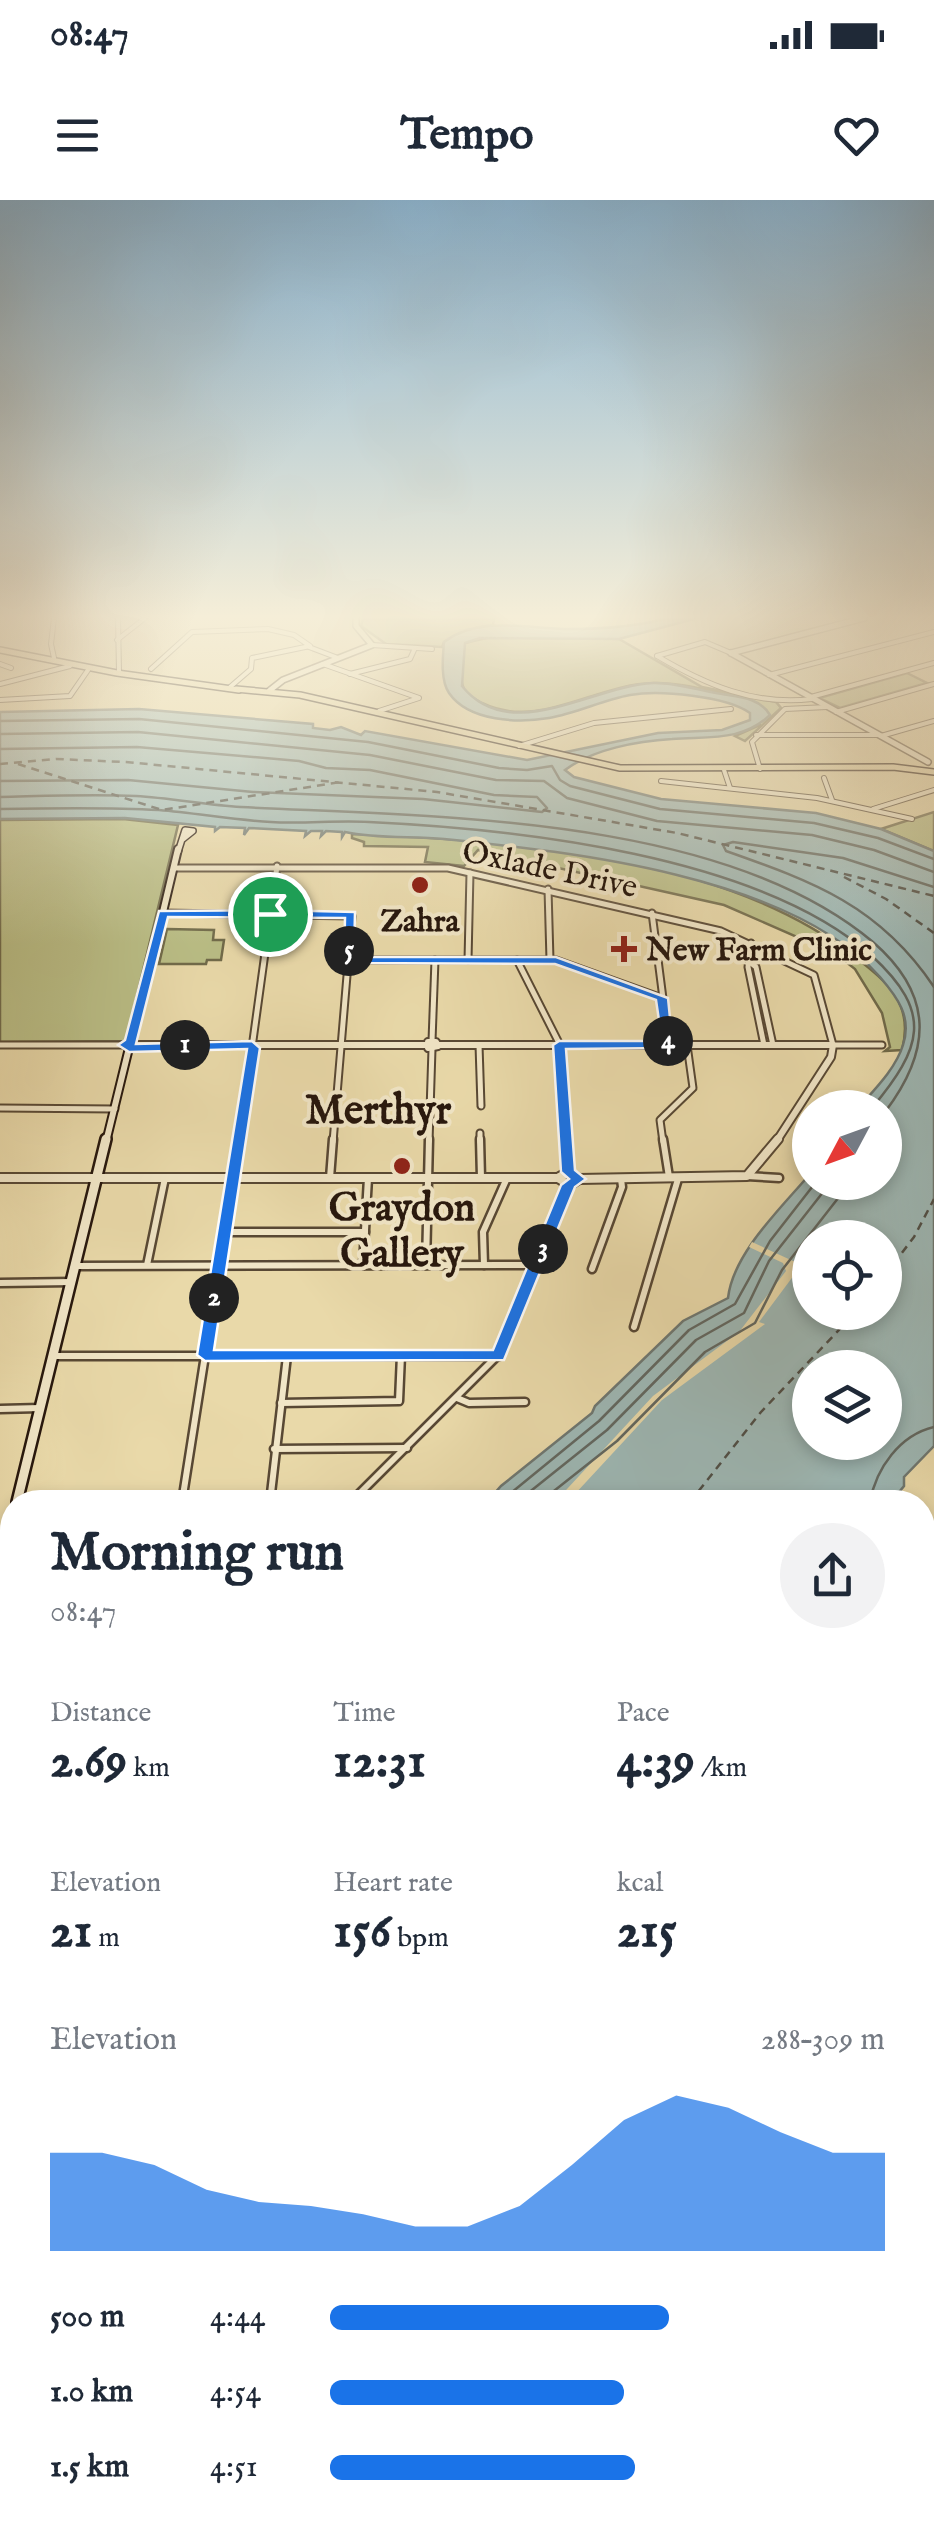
<!DOCTYPE html>
<html lang="en">
<head>
<meta charset="utf-8">
<style>
	body { margin:0; font-family:"IM FELL English",serif; background:#f2f2f3; color:#1f2937; height:100vh; display:flex; flex-direction:column; font-size:38px; white-space:nowrap }
	* { box-sizing:border-box; margin:0 }
	p { font-size:32px; color:#747a83 }
	.icon { flex:none; width:55px; height:55px; fill:none; stroke:currentColor; stroke-width:2; stroke-linecap:round; stroke-linejoin:round }
	.map { position:relative; flex:1; overflow:hidden }
	.sheet { position:absolute; left:0px; top:1290px; width:935px; height:1035px; display:flex; flex-direction:column; background:#fff; border-radius:40px 40px 0 0; box-shadow:0 5px 15px #0003 }
	.sheet>* { flex:none }
	.needle { width:65px; rotate:229deg }
	.fabs { position:absolute; left:792px; top:890px; display:grid; gap:20px }
	.fabs a { display:grid; place-items:center; width:110px; height:110px; border-radius:50%; background:#fff; box-shadow:0 5px 15px #0003; font-size:50px }
	.pin { position:absolute; display:grid; place-items:center; width:85px; height:85px; color:#fff; margin:-42px; border:5px solid #fff; border-radius:50%; box-shadow:0 2px 10px #0007 }
	.km { position:absolute; width:50px; height:50px; margin:-25px; border-radius:50%; background:#222; color:#fff; font-size:28px; line-height:50px; text-align:center }
	.round { display:grid; place-items:center; flex:none; width:105px; height:105px; border-radius:52px; background:#f2f2f3 }
	.overview { display:flex; align-items:center; justify-content:space-between; height:170px; padding:0 50px }
	h1 { font-size:55px; font-weight:700; line-height:75px }
	.stats { display:grid; grid-template-columns:repeat(3,1fr); gap:15px; height:170px; padding:10px 50px }
	.stats div { display:grid; align-content:center }
	.stats b { font-size:50px; font-weight:700 }
	.stats small { font-size:28px; font-weight:400 }
	.stats p { font-size:28px }
	.chart { height:280px; padding:20px 50px }
	.chart p { display:flex; justify-content:space-between }
	.chart svg { width:100%; height:180px; margin-top:10px; fill:#1a73e8; opacity:.7 }
	ul { padding:0 50px; list-style:none; font-size:32px }
	li { display:grid; grid-template-columns:160px 120px 1fr; align-items:center; height:75px }
	li i { height:25px; border-radius:12px; background:#1a73e8 }
	.status { display:flex; justify-content:space-between; align-items:center; height:70px; padding:0 50px; background:#fff; direction:ltr }
	.status svg { height:28px; fill:currentColor }
	header { display:flex; justify-content:space-between; align-items:center; height:130px; padding:0 50px; background:#fff; font-size:45px; font-weight:700 }
	.map>svg:first-child { display:block }
</style>
</head>
<body>
<div class="status"><b>08:47</b><svg viewBox="0 0 49 12"><path d="M0 12V9h3v3zM5 12V6h3v6zM10 12V3h3v9zM15 12V0h3v12zM26 1h20v11H26zM47 4h2v5h-2z"/></svg></div>
<header><svg class="icon" aria-label="menu" viewBox="0 0 24 24"><path d="M4 6h16M4 12h16M4 18h16"/></svg>Tempo<svg class="icon" aria-label="heart" viewBox="0 0 24 24"><path d="M12 20l-8-8c-3-5 5-10 8-4 3-6 11-1 8 4z"/></svg></header>
<div class="map">
<svg width="934" height="2325" viewBox="0 0 934 2325">
	<rect width="100%" height="100%" fill="#e9d9a9"/>
	<filter id="stains"><feTurbulence type="fractalNoise" baseFrequency=".002" numOctaves="4"/><feColorMatrix values="0 0 0 0 .2 0 0 0 0 .09 0 0 0 0 .02 0 0 0 .5 -.17"/></filter>
	<radialGradient id="worn" r=".72"><stop offset=".6" stop-color="#630" stop-opacity="0"/><stop offset="1" stop-color="#630" stop-opacity=".3"/></radialGradient>
	<!-- green -->
	<g fill="#babe86" stroke="#706a4a" stroke-width="2.5">
		<path d="M 363,419 L 494,419 L 493,425 L 476,428 L 444,442 L 442,447 L 386,444 L 361,426 Z"/>
		<path d="M 495,436 L 619,439 L 702,487 L 776,502 L 781,508 L 745,541 L 735,536 L 760,525 L 738,497 C 712,492 681,482 654,483 C 594,484 540,531 482,503 C 475,499 468,496 464,489 C 458,476 463,456 465,443 Z"/>
		<path d="M 907,473 L 927,483 L 840,508 L 819,498 Z"/>
		<path d="M 934,612 L 934,651 L 881,629 Z"/>
		<path d="M 123,619 L 178,625 L 126,841 L 0,842 L 0,620 Z"/>
		<path d="M 352,634 C 513,641 723,654 855,757 C 889,783 914,805 902,850 L 885,851 L 890,847 L 882,813 L 855,769 L 836,754 L 724,705 L 478,650 L 464,666 L 425,662 L 428,647 L 364,646 L 364,642 L 352,638 Z"/>
		<path d="M 167,729 L 214,730 L 213,740 L 224,740 L 221,760 L 207,760 L 206,764 L 159,764 Z"/>
	</g>
	<!-- water -->
	<g fill="#9db7b4" stroke="#6e7771" stroke-width="2.5" fill-rule="evenodd">
		<path d="M 664,419 L 694,419 L 619,439 L 480,438 L 465,443 L 462,486 C 510,546 592,486 653,483 C 675,482 700,491 722,494 C 740,497 760,498 770,515 C 742,542 708,536 672,539 C 638,541 593,549 565,570 L 574,577 L 661,599 L 816,613 L 881,629 L 934,651 L 934,1246 L 904,1277 L 904,1286 L 891,1302 L 487,1302 L 501,1286 L 592,1213 L 595,1206 L 683,1121 L 728,1098 C 733,1053 782,1007 810,974 L 810,982 L 885,982 L 885,908 L 859,907 C 875,889 896,868 903,845 C 912,817 898,798 880,777 C 791,676 573,652 444,639 C 412,636 377,639 345,632 L 342,637 L 342,632 L 326,631 L 321,636 L 322,631 L 311,631 L 305,636 L 306,631 L 249,628 L 244,635 L 245,628 L 220,627 L 215,631 L 215,627 L 125,618 L 0,619 L 0,512 L 139,509 L 313,524 L 313,528 L 330,530 L 341,527 L 361,535 L 365,531 L 527,560 L 658,533 L 722,530 L 750,520 L 750,513 C 726,496 660,490 630,495 C 603,500 577,513 549,518 C 519,523 469,522 449,493 C 440,480 443,455 444,442 C 479,415 528,429 569,429 C 600,429 633,427 664,419 ZM 810,1038 L 885,1038 L 885,1112 L 810,1112 ZM 810,1168 L 885,1168 L 885,1242 L 810,1242 Z"/>
		<path d="M 934,2033 L 934,2325 L 409,2325 L 399,2313 L 922,2312 L 922,2034 Z"/>
	</g>
	<!-- pier -->
	<path fill="#e9d9a9" d="M 752,1042 L 793,1061 L 806,1059 L 759,1122 L 765,1124 L 662,1200 L 574,1295 L 579,1299 L 555,1302 L 653,1196 L 739,1132 L 786,1071 L 783,1063 L 749,1047 Z"/>
	<g fill="none" stroke-linecap="round" stroke-linejoin="round">
		<!-- shore -->
		<g stroke="#626760" stroke-width="2.5">
			<path d="M 0,521 L 139,519 L 368,542 L 499,568 L 527,570 L 552,566 L 560,580 L 570,586 L 660,609 L 814,623 L 878,638 L 934,659"/>
			<path d="M 0,534 L 138,532 L 370,555 L 496,580 L 544,581 L 567,598 L 657,621 L 812,635 L 874,650 L 934,672"/>
			<path d="M 0,549 L 137,547 L 299,561 L 326,568 L 370,570 L 494,595 L 537,597 L 547,608 L 542,612 L 423,599 L 253,592 L 128,580 L 0,581"/>
			<path d="M 0,597 C 45,596 91,594 136,596 C 171,598 206,605 241,607 C 431,617 721,614 873,742 C 934,795 932,850 885,912"/>
			<path d="M 0,609 C 53,608 106,607 159,610 C 196,613 234,620 271,622 C 304,624 337,620 369,622 C 517,629 759,655 872,756 C 934,813 922,848 872,908"/>
			<path d="M 934,687 L 843,658 L 733,642 L 723,645 L 726,651 C 814,682 880,706 934,787"/>
			<path d="M 500,1302 L 599,1221 L 689,1130 L 735,1104 L 770,1041 L 816,982"/>
			<path d="M 517,1302 L 607,1230 L 696,1140 L 744,1113 L 769,1061 L 831,982"/>
			<path d="M 540,1302 L 617,1241 L 705,1152 L 755,1123 L 782,1070 L 839,997 L 846,982"/>
			<path d="M 870,1302 C 876,1268 900,1235 934,1227"/>
		</g>
		<!-- ferry-far1 -->
		<g stroke="#504f47" stroke-width="2.5" stroke-dasharray="8 6" stroke-linecap="butt">
			<path d="M 0,564 L 56,559 L 126,562 L 437,592 L 677,633 L 934,696"/>
			<path d="M 18,564 L 162,610 L 341,582"/>
			<path d="M 844,677 L 886,699 L 934,733"/>
			<path d="M 885,1075 L 914,1037 L 934,999"/>
			<path d="M 690,1302 L 761,1212 L 856,1112"/>
		</g>
		<!-- ferry -->
		<path stroke="#504f47" stroke-width="4" stroke-dasharray="19 15" stroke-linecap="butt" d="M 922,2296 L 934,2292"/>
		<!-- motorway-tunnel-far1 -->
		<g stroke="#c2b28a" stroke-width="12" stroke-dasharray="12 6" stroke-linecap="butt">
			<path d="M 922,1705 L 934,1693"/>
			<path d="M 922,1741 L 934,1730"/>
		</g>
		<!-- motorway-tunnel -->
		<g stroke="#c2b28a" stroke-width="15" stroke-dasharray="15 8" stroke-linecap="butt">
			<path d="M 273,2325 L 286,2312"/>
			<path d="M 322,2325 L 335,2312"/>
		</g>
		<defs>
			<g id="minor-far4">
				<path d="M 54,418 L 51,444 L 54,458"/>
				<path d="M 118,418 L 119,473"/>
				<path d="M 117,440 L 145,418"/>
				<path d="M 372,445 L 432,449"/>
				<path d="M 309,447 L 338,458"/>
				<path d="M 657,456 C 706,485 755,506 812,499"/>
				<path d="M 657,456 L 705,442 L 731,453"/>
				<path d="M 0,464 L 11,468"/>
				<path d="M 323,464 L 419,498 L 379,511"/>
				<path d="M 151,469 L 192,432 L 268,429 L 294,435 L 310,446 L 252,458 L 251,469 L 229,488"/>
				<path d="M 350,474 L 410,459 L 415,448"/>
				<path d="M 769,475 L 934,432"/>
				<path d="M 0,484 L 70,466"/>
				<path d="M 811,497 L 934,463"/>
				<path d="M 0,500 L 70,496 L 88,470"/>
				<path d="M 836,512 L 934,484"/>
				<path d="M 756,535 L 877,535"/>
				<path d="M 881,536 L 934,521"/>
				<path d="M 519,546 L 594,523 L 731,509"/>
				<path d="M 760,569 L 752,542 L 785,509 L 827,507"/>
				<path d="M 724,570 L 730,588"/>
				<path d="M 824,578 L 832,600"/>
				<path d="M 661,581 L 817,598 L 912,619"/>
				<path d="M 873,609 L 934,590"/>
			</g>
			<g id="minor-far3">
				<path d="M 174,668 L 448,668 L 721,731 L 814,775 L 833,845 L 882,845"/>
				<path d="M 548,689 L 550,760"/>
				<path d="M 163,713 L 352,716 L 333,942"/>
				<path d="M 652,713 L 669,845"/>
				<path d="M 751,743 L 748,767 L 764,845"/>
				<path d="M 348,760 L 556,760 L 662,798"/>
				<path d="M 468,760 L 470,673"/>
				<path d="M 517,760 L 558,841 L 566,942"/>
				<path d="M 751,763 L 756,767 L 773,845"/>
				<path d="M 432,841 L 435,760"/>
				<path d="M 0,845 L 125,845"/>
				<path d="M 479,845 L 481,906"/>
				<path d="M 0,908 L 115,909"/>
				<path d="M 480,933 L 480,942"/>
				<path d="M 239,942 L 277,666"/>
				<path d="M 429,942 L 432,849"/>
				<path d="M 663,942 L 660,920 L 693,888 L 687,845"/>
			</g>
			<g id="minor-far2">
				<path d="M 480,939 L 481,978"/>
				<path d="M 566,939 L 568,972"/>
				<path d="M 663,939 L 669,977"/>
				<path d="M 747,976 L 779,978"/>
				<path d="M 330,978 L 333,939"/>
				<path d="M 224,1032 L 365,1032"/>
				<path d="M 147,1065 L 165,978"/>
				<path d="M 363,1065 L 368,978"/>
				<path d="M 426,1065 L 429,939"/>
				<path d="M 484,1065 L 483,1032 L 507,978"/>
				<path d="M 76,1066 L 537,1065"/>
				<path d="M 592,1069 L 622,987 L 621,979"/>
				<path d="M 0,1083 L 72,1082"/>
				<path d="M 634,1127 L 678,979"/>
				<path d="M 53,1156 L 499,1156"/>
				<path d="M 457,1198 L 469,1203 L 525,1202"/>
				<path d="M 281,1203 L 399,1201 L 401,1155"/>
				<path d="M 0,1209 L 40,1208"/>
				<path d="M 274,1249 L 407,1248"/>
				<path d="M 182,1302 L 239,939"/>
				<path d="M 270,1302 L 287,1156"/>
				<path d="M 351,1302 L 503,1150 L 569,985"/>
			</g>
			<g id="minor-far1">
				<path d="M 0,1505 L 12,1506"/>
				<path d="M 922,1535 L 934,1544"/>
				<path d="M 0,1624 L 12,1626"/>
				<path d="M 0,1739 L 12,1739"/>
			</g>
			<g id="minor">
				<path d="M 922,1765 L 934,1775"/>
				<path d="M 0,1908 L 12,1908"/>
				<path d="M 922,1944 L 934,1954"/>
				<path d="M 0,2120 L 12,2120"/>
				<path d="M 325,2312 L 335,2325"/>
				<path d="M 138,2325 L 139,2312"/>
			</g>
			<g id="tertiary-far3">
				<path d="M 731,453 L 928,562"/>
				<path d="M 731,453 L 864,418"/>
				<path d="M 269,491 L 283,480 L 372,445 L 356,426 L 356,418"/>
			</g>
			<g id="tertiary-far2">
				<path d="M 428,842 L 436,842 L 438,846 L 428,848 Z"/>
				<path d="M 136,845 L 425,845"/>
				<path d="M 439,845 L 833,845 L 831,857 L 776,942"/>
			</g>
			<g id="tertiary-far1">
				<path d="M 0,978 L 558,978"/>
				<path d="M 558,978 L 569,985 L 579,979 L 747,976 L 778,939"/>
				<path d="M 558,978 L 568,972 L 579,979"/>
			</g>
			<path id="tertiary" d="M 922,1726 L 934,1715"/>
			<path id="secondary-far3" d="M 178,652 L 185,630 L 193,631 L 183,639"/>
			<g id="secondary-far2">
				<path d="M 132,842 L 178,649"/>
				<path d="M 106,942 L 129,848"/>
			</g>
			<path id="secondary-far1" d="M 17,1302 L 106,939"/>
			<path id="secondary" d="M 0,1369 L 12,1319"/>
			<g id="primary">
				<path d="M 0,450 L 117,473 L 239,490"/>
				<path d="M 236,489 L 300,495 L 620,568 L 893,567 L 934,572"/>
			</g>
			<g id="trunk-far1">
				<path d="M 922,1619 L 934,1608"/>
				<path d="M 922,1637 L 934,1626"/>
			</g>
			<g id="trunk">
				<path d="M 184,2325 L 198,2312"/>
				<path d="M 211,2325 L 224,2312"/>
			</g>
		</defs>
		<!-- minor-far4 casing -->
		<use href="#minor-far4" stroke="#584834" stroke-width="6"/>
		<!-- minor-far3 casing -->
		<use href="#minor-far3" stroke="#584834" stroke-width="9"/>
		<!-- minor-far2 casing -->
		<use href="#minor-far2" stroke="#584834" stroke-width="11"/>
		<!-- minor-far1 casing -->
		<use href="#minor-far1" stroke="#584834" stroke-width="12"/>
		<!-- minor casing -->
		<use href="#minor" stroke="#584834" stroke-width="15"/>
		<!-- tertiary-far3 casing -->
		<use href="#tertiary-far3" stroke="#584834" stroke-width="8"/>
		<!-- tertiary-far2 casing -->
		<use href="#tertiary-far2" stroke="#584834" stroke-width="10"/>
		<!-- tertiary-far1 casing -->
		<use href="#tertiary-far1" stroke="#584834" stroke-width="12"/>
		<!-- tertiary casing -->
		<use href="#tertiary" stroke="#584834" stroke-width="14"/>
		<!-- secondary-far3 casing -->
		<use href="#secondary-far3" stroke="#27170d" stroke-width="8"/>
		<!-- secondary-far2 casing -->
		<use href="#secondary-far2" stroke="#27170d" stroke-width="10"/>
		<!-- secondary-far1 casing -->
		<use href="#secondary-far1" stroke="#27170d" stroke-width="14"/>
		<!-- secondary casing -->
		<use href="#secondary" stroke="#27170d" stroke-width="15"/>
		<!-- primary casing -->
		<use href="#primary" stroke="#27170d" stroke-width="8"/>
		<!-- trunk-far1 casing -->
		<use href="#trunk-far1" stroke="#27170d" stroke-width="18"/>
		<!-- trunk casing -->
		<use href="#trunk" stroke="#27170d" stroke-width="20"/>
		<!-- minor-far4 -->
		<use href="#minor-far4" stroke="#f1e6c7" stroke-width="4"/>
		<!-- minor-far3 -->
		<use href="#minor-far3" stroke="#f1e6c7" stroke-width="5"/>
		<!-- minor-far2 -->
		<use href="#minor-far2" stroke="#f1e6c7" stroke-width="6"/>
		<!-- minor-far1 -->
		<use href="#minor-far1" stroke="#f1e6c7" stroke-width="8"/>
		<!-- minor -->
		<use href="#minor" stroke="#f1e6c7" stroke-width="10"/>
		<!-- tertiary-far3 -->
		<use href="#tertiary-far3" stroke="#f1e6c7" stroke-width="5"/>
		<!-- tertiary-far2 -->
		<use href="#tertiary-far2" stroke="#f1e6c7" stroke-width="6"/>
		<!-- tertiary-far1 -->
		<use href="#tertiary-far1" stroke="#f1e6c7" stroke-width="8"/>
		<!-- tertiary -->
		<use href="#tertiary" stroke="#f1e6c7" stroke-width="9"/>
		<!-- secondary-far3 -->
		<use href="#secondary-far3" stroke="#f1e6c7" stroke-width="5"/>
		<!-- secondary-far2 -->
		<use href="#secondary-far2" stroke="#f1e6c7" stroke-width="6"/>
		<!-- secondary-far1 -->
		<use href="#secondary-far1" stroke="#f1e6c7" stroke-width="9"/>
		<!-- secondary -->
		<use href="#secondary" stroke="#f1e6c7" stroke-width="10"/>
		<!-- primary -->
		<use href="#primary" stroke="#e9d9a9" stroke-width="5"/>
		<!-- trunk-far1 -->
		<use href="#trunk-far1" stroke="#e9d9a9" stroke-width="12"/>
		<!-- trunk -->
		<use href="#trunk" stroke="#e9d9a9" stroke-width="15"/>
	</g>
	<!-- sky -->
	<linearGradient id="sky" x2="0" y2="1"><stop stop-color="#8ab5d3"/><stop offset="0.56" stop-color="#f5eed8"/><stop offset="1" stop-color="#f5eed8" stop-opacity="0"/></linearGradient>
	<rect width="934" height="744" fill="url(#sky)"/>
	<!-- route -->
	<path fill="#1a73e8" stroke="#fff" stroke-width="2.5" fill-rule="evenodd" d="M 270,710 L 355,712 L 354,757 L 556,757 L 668,798 L 673,848 L 566,849 L 575,970 L 586,979 L 575,987 L 504,1160 L 205,1161 L 197,1155 L 247,849 L 129,852 L 118,845 L 125,840 L 159,711 ZM 168,717 L 345,718 L 344,763 L 555,764 L 656,800 L 662,841 L 559,841 L 553,845 L 561,972 L 569,979 L 561,985 L 493,1150 L 214,1150 L 260,848 L 252,841 L 136,844 Z"/>
	<!-- markers -->
	<g fill="#8f2418" stroke="#f1e6c7" stroke-width="4">
		<circle cx="420" cy="685" r="10"/>
		<path d="M619 734h10v10h10v10h-10v10h-10v-10h-10v-10h10z"/>
		<circle cx="402" cy="966" r="10"/>
	</g>
	<g text-anchor="middle" stroke-width="8" stroke-linejoin="round" paint-order="stroke">
		<!-- far-street labels -->
		<g font-size="32" fill="#27170d" stroke="#f1e6c7">
			<text transform="translate(550 668) rotate(12)" y="11">Oxlade Drive</text>
		</g>
		<!-- far-poi labels -->
		<g font-size="32" font-weight="bold" fill="#27170d" stroke="#f1e6c7">
			<text x="420" y="731">Zahra</text>
			<text x="646" y="760" text-anchor="start">New Farm Clinic</text>
		</g>
		<!-- poi labels -->
		<g font-size="40" font-weight="bold" fill="#27170d" stroke="#f1e6c7">
			<text x="402" y="1020">Graydon<tspan x="402" dy="46">Gallery</tspan></text>
		</g>
		<!-- neighbourhood labels -->
		<g font-size="42" font-weight="bold" fill="#27170d" stroke="#f1e6c7">
			<text x="378" y="923">Merthyr</text>
		</g>
	</g>
	<rect width="100%" height="100%" filter="url(#stains)"/>
	<rect width="100%" height="100%" fill="url(#worn)"/>
</svg>
<div class="fabs">
<a><svg class="needle" viewBox="-14 -14 28 28"><path d="M0-13l5 13h-10z" fill="#e53935"/><path d="M0 13l5-13h-10z" fill="#747a83"/></svg></a>
<a><svg class="icon" aria-label="locate" viewBox="0 0 24 24"><circle cx="12" cy="12" r="6"/><path d="M12 2v4M12 18v4M2 12h4M18 12h4"/></svg></a>
<a><svg class="icon" aria-label="layers" viewBox="0 0 24 24"><path d="M12 4l9 5-9 5-9-5zM3 14l9 5 9-5"/></svg></a>
</div>
<div class="pin" style="left:270px;top:714px;background:#1e9e55"><svg class="icon" aria-label="arrive" viewBox="0 0 24 24"><path d="M6 21V4h12l-3 4 3 4H6"/></svg></div>
<b class="km" style="left:185px;top:845px">1</b>
<b class="km" style="left:214px;top:1098px">2</b>
<b class="km" style="left:543px;top:1049px">3</b>
<b class="km" style="left:668px;top:841px">4</b>
<b class="km" style="left:349px;top:751px">5</b>
<section class="sheet">
<div class="overview"><div><h1>Morning run</h1><p>08:47</p></div><a class="round"><svg class="icon" aria-label="share" viewBox="0 0 24 24"><path d="M12 15V3M7 8l5-5 5 5M5 13v7h14v-7"/></svg></a></div>
<div class="stats">
<div><p>Distance</p><b>2.69<small> km</small></b></div>
<div><p>Time</p><b>12:31</b></div>
<div><p>Pace</p><b>4:39<small> /km</small></b></div>
</div>
<div class="stats">
<div><p>Elevation</p><b>21<small> m</small></b></div>
<div><p>Heart rate</p><b>156<small> bpm</small></b></div>
<div><p>kcal</p><b>215</b></div>
</div>
<div class="chart"><p><span>Elevation</span>288–309 m</p>
<svg viewBox="0 0 160 44" preserveAspectRatio="none"><path d="M0 44V20L10 20L20 23L30 29L40 32L50 33L60 35L70 38L80 38L90 33L100 23L110 12L120 6L130 9L140 15L150 20L160 20V44z"/></svg>
</div>
<ul>
<li><b>500 m</b>4:44<i style="width:61%"></i></li>
<li><b>1.0 km</b>4:54<i style="width:53%"></i></li>
<li><b>1.5 km</b>4:51<i style="width:55%"></i></li>
</ul>
</section>
</div>
</body>
</html>
